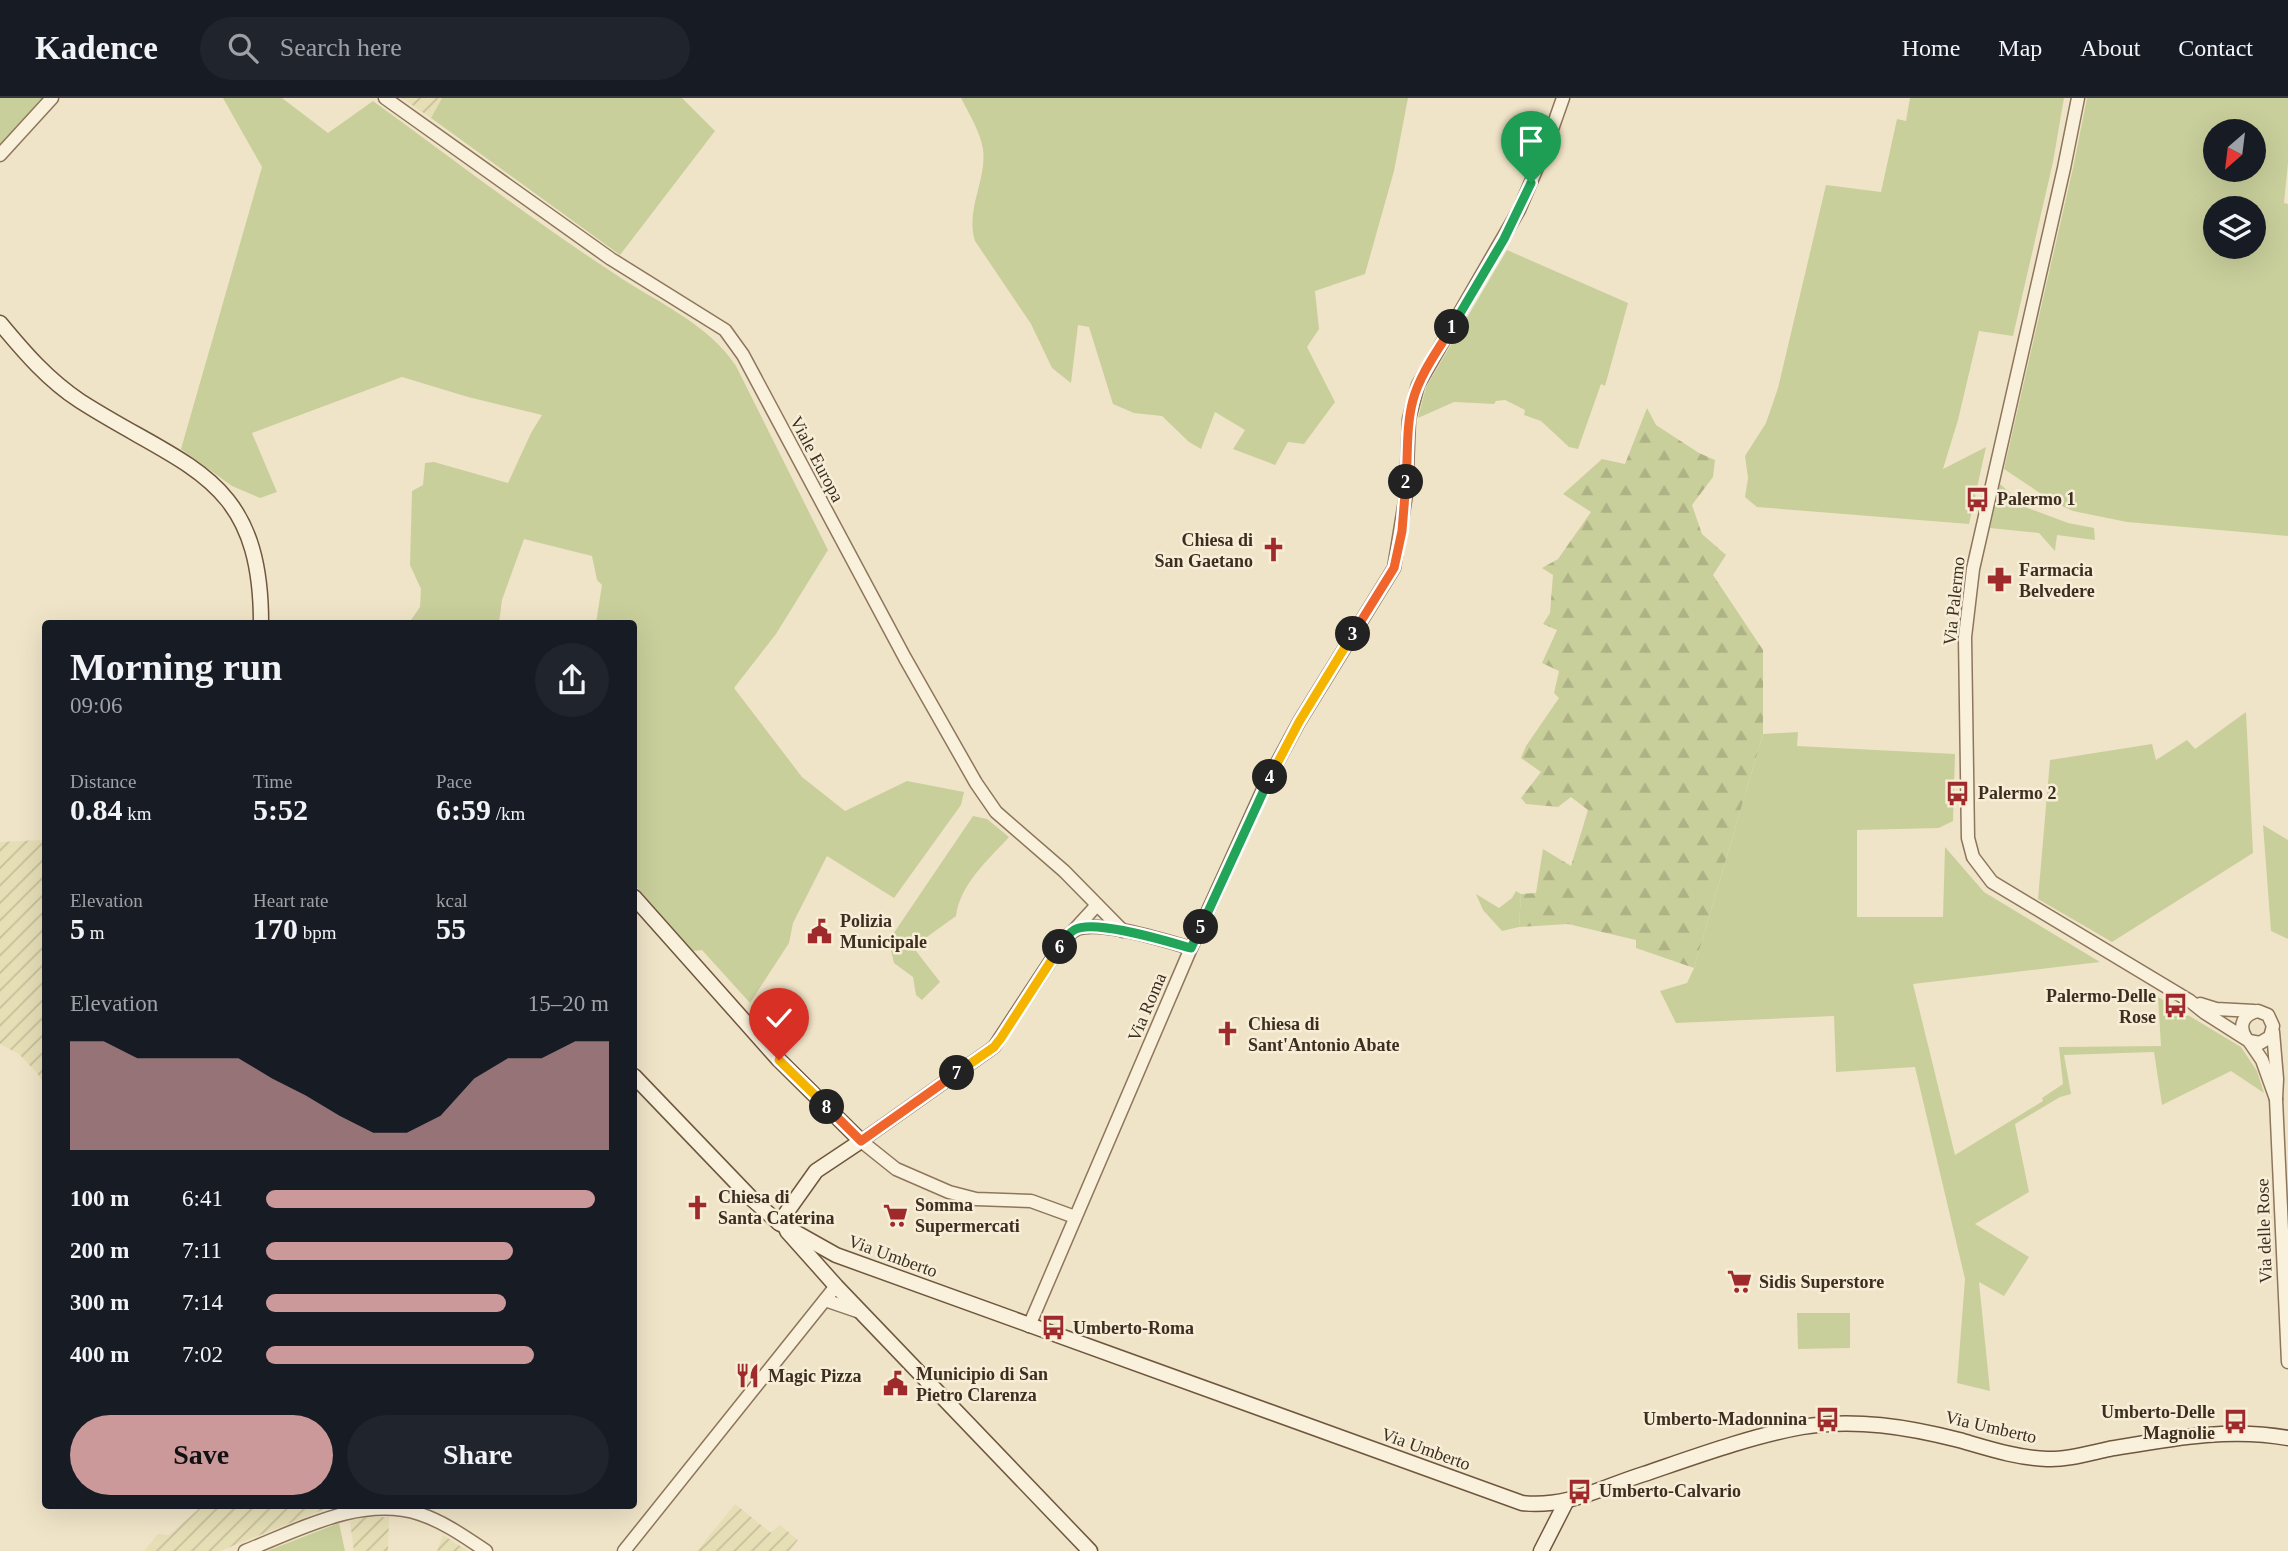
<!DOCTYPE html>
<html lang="en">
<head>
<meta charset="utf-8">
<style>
	body { margin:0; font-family:Georgia,serif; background:#20242c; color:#f1f3f6; height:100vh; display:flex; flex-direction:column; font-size:26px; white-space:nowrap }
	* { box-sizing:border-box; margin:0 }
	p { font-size:23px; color:#9ea1a6 }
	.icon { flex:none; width:38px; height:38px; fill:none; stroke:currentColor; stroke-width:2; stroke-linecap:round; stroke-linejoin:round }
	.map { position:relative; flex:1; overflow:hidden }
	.sheet { position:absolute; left:42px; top:522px; width:595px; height:889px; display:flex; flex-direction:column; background:#171b24; border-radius:7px; box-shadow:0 7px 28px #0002 }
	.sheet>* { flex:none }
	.needle { width:46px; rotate:208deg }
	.buttons { position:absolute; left:2203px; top:21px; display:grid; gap:14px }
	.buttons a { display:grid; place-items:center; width:63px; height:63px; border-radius:50%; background:#171b24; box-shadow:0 7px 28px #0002; font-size:35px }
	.pin { position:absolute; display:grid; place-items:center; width:60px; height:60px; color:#fff; margin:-72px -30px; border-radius:50% 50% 50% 0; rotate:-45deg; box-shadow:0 0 7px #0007 }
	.pin .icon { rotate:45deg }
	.km { position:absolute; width:35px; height:35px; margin:-18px; border-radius:50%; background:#222; color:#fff; font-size:19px; line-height:35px; text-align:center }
	.round { display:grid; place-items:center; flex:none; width:74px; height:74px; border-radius:37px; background:#20242c }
	.head { display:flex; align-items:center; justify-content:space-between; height:119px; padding:0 28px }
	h1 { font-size:38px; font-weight:800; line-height:52px }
	.metrics { display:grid; grid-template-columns:repeat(3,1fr); gap:10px; height:119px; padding:7px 28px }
	.metrics div { display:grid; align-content:center }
	.metrics b { font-size:30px; font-weight:800 }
	.metrics small { font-size:19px; font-weight:400 }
	.metrics p { font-size:19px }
	.chart { height:196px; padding:14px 28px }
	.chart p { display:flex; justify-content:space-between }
	.chart svg { width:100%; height:126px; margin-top:7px; fill:#cc999b; opacity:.7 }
	.primary-button { display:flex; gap:14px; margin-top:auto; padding:14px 28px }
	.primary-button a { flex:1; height:80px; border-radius:42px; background:#cc999b; color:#111; font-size:28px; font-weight:800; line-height:80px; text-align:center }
	.primary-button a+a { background:#20242c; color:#f1f3f6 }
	ul { padding:0 28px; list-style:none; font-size:23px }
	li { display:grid; grid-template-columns:112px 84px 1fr; align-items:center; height:52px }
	li i { height:18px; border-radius:9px; background:#cc999b }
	header { display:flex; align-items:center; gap:42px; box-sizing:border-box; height:98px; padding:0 35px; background:#171b24; border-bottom:2px solid #363941 }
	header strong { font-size:33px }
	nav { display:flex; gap:38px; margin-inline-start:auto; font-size:24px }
	.search { width:490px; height:63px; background:#20242c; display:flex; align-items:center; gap:18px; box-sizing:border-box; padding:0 24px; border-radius:38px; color:#9ea1a6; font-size:26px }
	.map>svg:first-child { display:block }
</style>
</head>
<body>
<header>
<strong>Kadence</strong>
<div class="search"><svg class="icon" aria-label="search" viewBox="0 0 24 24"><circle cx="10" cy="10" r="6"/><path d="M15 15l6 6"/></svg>Search here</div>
<nav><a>Home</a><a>Map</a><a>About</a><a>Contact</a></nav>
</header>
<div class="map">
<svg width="2288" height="1453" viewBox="0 0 2288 1453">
	<defs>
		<pattern id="farmland-furrows" width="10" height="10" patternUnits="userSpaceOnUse" patternTransform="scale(1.75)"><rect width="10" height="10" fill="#e6deb5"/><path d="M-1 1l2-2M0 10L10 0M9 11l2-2" fill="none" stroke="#c6bf9b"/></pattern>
		<pattern id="forest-firs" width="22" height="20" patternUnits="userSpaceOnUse" patternTransform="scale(1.75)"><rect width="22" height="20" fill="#c9cf9b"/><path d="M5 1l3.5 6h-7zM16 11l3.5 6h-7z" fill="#aeb285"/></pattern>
	</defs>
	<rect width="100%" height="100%" fill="#f0e4c8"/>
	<!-- farmland -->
	<g fill="url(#farmland-furrows)">
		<path d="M 402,0 L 442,0 L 431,20 Z"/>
		<path d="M 42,742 L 42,837 L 46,839 L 45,988 L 37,975 L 19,956 L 0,946 L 0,744 Z"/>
		<path d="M 735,1406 L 771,1435 L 780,1427 L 798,1442 L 789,1453 L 697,1453 Z"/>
		<path d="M 203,1407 L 335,1407 L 220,1453 L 144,1453 L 158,1436 L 169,1437 Z"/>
		<path d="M 367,1419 L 389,1419 L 388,1453 L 354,1453 L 350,1423 Z"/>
		<path d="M 443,1437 L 468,1453 L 437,1453 Z"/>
	</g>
	<!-- green -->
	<g fill="#c9cf9b" fill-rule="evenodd">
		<path d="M 0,0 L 42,0 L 0,46 Z"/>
		<path d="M 223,0 L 282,0 L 328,35 L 373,3 C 453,61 532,122 615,176 C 656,204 708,225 736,268 L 828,452 L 776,536 L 734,590 L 802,679 L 845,713 L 907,683 L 964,694 L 961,707 L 894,800 L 827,758 L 793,825 L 789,845 L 750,905 L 702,852 L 693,853 L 634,786 L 634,525 L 596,525 L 602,487 L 597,482 L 592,458 L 524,441 L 502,502 L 499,525 L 409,525 L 420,509 L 421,491 L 410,467 L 412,393 L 423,387 L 425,365 L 434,364 L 508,385 L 531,335 L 542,317 L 468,299 L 402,279 L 252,335 L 277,394 L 260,400 L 232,388 L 181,351 L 262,69 Z"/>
		<path d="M 442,0 L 682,0 L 715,33 L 620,157 L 431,20 Z"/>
		<path d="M 961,0 L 1408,0 L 1394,73 L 1365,176 L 1315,193 L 1319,231 L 1307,249 L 1335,304 L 1304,346 L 1288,344 L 1275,367 L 1233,351 L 1245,332 L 1215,314 L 1201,351 L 1189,344 L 1162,318 L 1134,315 L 1113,306 L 1089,229 L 1078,227 L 1071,285 L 1052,270 L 1031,226 L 975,143 C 965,111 987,83 983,51 C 980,33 969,16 961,0 Z"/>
		<path d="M 1910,0 L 2064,0 L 2053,64 L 2013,238 L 1979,233 L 1958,322 L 1943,371 L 1986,349 L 1969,426 L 1757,409 L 1745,399 L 1748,380 L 1745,358 L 1766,325 L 1778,290 L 1826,87 L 1881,94 L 1897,21 L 1906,23 Z"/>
		<path d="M 2087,0 L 2288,0 L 2288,65 L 2284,105 L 2288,106 L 2288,438 L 2127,424 L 2073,413 L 2055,405 L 2004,371 L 2073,70 ZM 2216,33 L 2254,33 L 2254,72 L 2216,72 ZM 2216,110 L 2254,110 L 2254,149 L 2216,149 Z"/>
		<path d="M 1507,152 L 1628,205 L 1605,288 L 1601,286 L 1578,351 L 1569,349 L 1541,323 L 1524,317 L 1525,312 L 1505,302 L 1496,303 L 1494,306 L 1454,304 L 1418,320 L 1426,289 Z"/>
		<path d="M 2000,386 L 2028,410 L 2068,425 L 2094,430 L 2095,442 L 2057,437 L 2055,453 L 2039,435 L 1990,430 Z"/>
		<path d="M 2246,614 L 2253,755 L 2112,844 L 2038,801 L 2050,662 L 2152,646 L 2156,662 L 2187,642 L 2195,651 Z"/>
		<path d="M 1798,634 L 1797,648 L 1955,656 L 1953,723 L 1939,730 L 1857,732 L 1857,819 L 1943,819 L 1945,749 L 1984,794 L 2100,864 L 1913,886 L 1955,1057 L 2043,1003 L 2042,1000 L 2063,986 L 2059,949 L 2161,948 L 2158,899 L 2241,949 L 2257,973 L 2264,995 L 2231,973 L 2162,1007 L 2154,954 L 2064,957 L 2071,996 L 2060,999 L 2015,1026 L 2029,1094 L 1975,1126 L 2029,1159 L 2004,1198 L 1979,1184 L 1990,1293 L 1957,1285 L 1965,1181 L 1915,969 L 1836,974 L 1834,918 L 1676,925 L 1660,893 L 1687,885 L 1694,870 L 1763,636 Z"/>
		<path d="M 973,718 L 987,721 L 1009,739 C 989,761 960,786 956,818 L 913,849 L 940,884 L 922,902 L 916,897 L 913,879 L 894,865 L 891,853 L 885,848 Z"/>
		<path d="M 2263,727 L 2288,742 L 2288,841 L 2271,833 Z"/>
		<path d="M 1516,793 L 1521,796 L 1519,829 L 1502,833 L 1483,812 L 1476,796 L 1499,810 L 1512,800 Z"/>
		<path d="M 1797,1215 L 1850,1215 L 1850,1250 L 1798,1251 Z"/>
		<path d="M 339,1425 L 345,1453 L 267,1453 Z"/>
	</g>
	<!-- forest -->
	<path fill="url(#forest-firs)" d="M 1647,310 L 1656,327 L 1699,355 L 1715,362 L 1713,379 L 1692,407 L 1702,436 L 1726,457 L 1713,477 L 1763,552 L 1763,636 L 1694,870 L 1636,850 L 1636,842 L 1568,826 L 1519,829 L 1521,796 L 1536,795 L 1543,751 L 1571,768 L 1588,712 L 1571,699 L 1558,709 L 1526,706 L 1521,700 L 1541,674 L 1521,660 L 1526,648 L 1559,600 L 1554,595 L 1559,573 L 1542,565 L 1557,532 L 1543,526 L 1550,515 L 1553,477 L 1542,470 L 1558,461 L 1591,414 L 1563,396 L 1602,361 L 1625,366 Z"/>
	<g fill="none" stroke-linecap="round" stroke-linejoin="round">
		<defs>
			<g id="tertiary">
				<path d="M 385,0 L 611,161 L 725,232 L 743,257 L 905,560 L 976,685 L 996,714 L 1064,773 L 1123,833"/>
				<path d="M 2078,0 L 2064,70 L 1973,471 L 1965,539 L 1968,740 L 1973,759 L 1992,784 L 2190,903 L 2205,915 L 2249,943 L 2262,962 L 2276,1001"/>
				<path d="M 0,57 L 52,0"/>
				<path d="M 1074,832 L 1097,807"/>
				<path d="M 2200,906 L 2216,911 L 2254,913"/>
				<path d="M 2273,934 L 2277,981 L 2276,1001 L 2288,1264"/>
				<path d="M 2246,940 C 2238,928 2243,916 2258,913 L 2268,917 L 2273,928 L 2270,939 L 2260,945 L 2249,943"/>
				<path d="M 1075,1119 L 1031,1103 L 976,1101 L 949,1094 L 896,1071 L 861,1043 L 994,949 L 1061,847 C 1065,841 1070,834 1077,831 C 1101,822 1165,843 1191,850"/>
				<path d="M 825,1202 L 857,1213"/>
				<path d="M 1029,1228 L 1191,850 L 1264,689 L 1299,624 L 1394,470 L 1406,397 L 1409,321 L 1418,287 L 1519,112 L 1545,51 L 1563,0"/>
				<path d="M 245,1453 C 299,1432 361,1397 420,1416 C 444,1424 465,1439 486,1453"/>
				<path d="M 624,1453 L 836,1188"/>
			</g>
			<g id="secondary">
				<path d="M 0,225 C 24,254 48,282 80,303 C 186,371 261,377 261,525"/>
				<path d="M 634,799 L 779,962 L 861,1043 L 816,1073 L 779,1125"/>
				<path d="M 634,978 L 753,1102 L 779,1125 L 836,1157 L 1522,1405 C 1568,1410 1602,1389 1644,1376 C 1694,1359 1751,1338 1802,1329 C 1854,1320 1908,1329 1959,1342 C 1987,1350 2017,1360 2047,1361 C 2067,1362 2090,1355 2109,1351 C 2169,1341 2228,1329 2288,1340"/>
				<path d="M 787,1133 L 836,1188 L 1090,1453"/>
				<path d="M 1541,1453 L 1566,1404"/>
			</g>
		</defs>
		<!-- tertiary casing -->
		<use href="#tertiary" stroke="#8d765c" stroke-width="15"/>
		<!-- secondary casing -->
		<use href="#secondary" stroke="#6f573f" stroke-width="17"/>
		<!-- tertiary -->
		<use href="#tertiary" stroke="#faf1dc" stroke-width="12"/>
		<!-- secondary -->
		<use href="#secondary" stroke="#faf1dc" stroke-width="14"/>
	</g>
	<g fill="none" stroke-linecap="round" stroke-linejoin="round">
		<defs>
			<path id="split-1" d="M 1452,229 L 1504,141 L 1531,85"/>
			<path id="split-2" d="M 1406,384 C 1408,357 1406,328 1413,302 C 1420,276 1438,252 1452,229"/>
			<path id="split-3" d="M 1353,536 L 1394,470 L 1402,433 L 1406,384"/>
			<path id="split-4" d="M 1270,679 L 1299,624 L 1353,536"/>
			<path id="split-5" d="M 1201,829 L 1270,679"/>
			<path id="split-6" d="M 1060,849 C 1063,844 1069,835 1074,832 C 1093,820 1169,844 1191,850 L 1201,829"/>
			<path id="split-7" d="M 957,975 L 994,949 L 1001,940 L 1060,849"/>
			<path id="split-8" d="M 827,1009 L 861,1043 L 957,975"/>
			<path id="split-9" d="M 779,962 L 827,1009"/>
		</defs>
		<!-- split-1 casing -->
		<use href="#split-1" stroke="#fff" stroke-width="14"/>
		<!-- split-2 casing -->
		<use href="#split-2" stroke="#fff" stroke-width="14"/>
		<!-- split-3 casing -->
		<use href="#split-3" stroke="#fff" stroke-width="14"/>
		<!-- split-4 casing -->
		<use href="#split-4" stroke="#fff" stroke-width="14"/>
		<!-- split-5 casing -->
		<use href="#split-5" stroke="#fff" stroke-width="14"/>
		<!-- split-6 casing -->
		<use href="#split-6" stroke="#fff" stroke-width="14"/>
		<!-- split-7 casing -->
		<use href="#split-7" stroke="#fff" stroke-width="14"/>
		<!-- split-8 casing -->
		<use href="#split-8" stroke="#fff" stroke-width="14"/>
		<!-- split-9 casing -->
		<use href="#split-9" stroke="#fff" stroke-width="14"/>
		<!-- split-1 -->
		<use href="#split-1" stroke="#22a559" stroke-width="9"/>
		<!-- split-2 -->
		<use href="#split-2" stroke="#f0652b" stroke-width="9"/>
		<!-- split-3 -->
		<use href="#split-3" stroke="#f0652b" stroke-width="9"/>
		<!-- split-4 -->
		<use href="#split-4" stroke="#f5b400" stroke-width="9"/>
		<!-- split-5 -->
		<use href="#split-5" stroke="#22a559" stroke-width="9"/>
		<!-- split-6 -->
		<use href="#split-6" stroke="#22a559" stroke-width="9"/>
		<!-- split-7 -->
		<use href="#split-7" stroke="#f5b400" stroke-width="9"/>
		<!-- split-8 -->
		<use href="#split-8" stroke="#f0652b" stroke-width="9"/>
		<!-- split-9 -->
		<use href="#split-9" stroke="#f5b400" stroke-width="9"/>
	</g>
	<!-- icons -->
	<defs>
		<symbol id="bus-bare" viewBox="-9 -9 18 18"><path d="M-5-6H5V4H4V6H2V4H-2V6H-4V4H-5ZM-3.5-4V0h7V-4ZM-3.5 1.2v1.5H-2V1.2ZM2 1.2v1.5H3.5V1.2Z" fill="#9e2a2b" stroke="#f7eed8" stroke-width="2.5" paint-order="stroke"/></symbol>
		<symbol id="church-bare" viewBox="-9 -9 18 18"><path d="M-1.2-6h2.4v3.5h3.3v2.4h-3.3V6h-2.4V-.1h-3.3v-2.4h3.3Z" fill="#9e2a2b" stroke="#f7eed8" stroke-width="2.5" paint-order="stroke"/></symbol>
		<symbol id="pharmacy-bare" viewBox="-9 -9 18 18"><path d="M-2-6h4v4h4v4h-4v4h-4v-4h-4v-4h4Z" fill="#9e2a2b" stroke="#f7eed8" stroke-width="2.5" paint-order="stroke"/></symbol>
		<symbol id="civic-bare" viewBox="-9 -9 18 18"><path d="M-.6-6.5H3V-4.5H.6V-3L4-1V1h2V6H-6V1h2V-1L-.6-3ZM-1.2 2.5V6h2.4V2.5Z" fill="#9e2a2b" stroke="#f7eed8" stroke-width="2.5" paint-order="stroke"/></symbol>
		<symbol id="supermarket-bare" viewBox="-9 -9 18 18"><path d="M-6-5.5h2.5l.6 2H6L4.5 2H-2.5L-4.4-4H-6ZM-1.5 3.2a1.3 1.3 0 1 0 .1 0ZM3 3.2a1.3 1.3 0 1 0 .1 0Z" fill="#9e2a2b" stroke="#f7eed8" stroke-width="2.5" paint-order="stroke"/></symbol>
		<symbol id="restaurant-bare" viewBox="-9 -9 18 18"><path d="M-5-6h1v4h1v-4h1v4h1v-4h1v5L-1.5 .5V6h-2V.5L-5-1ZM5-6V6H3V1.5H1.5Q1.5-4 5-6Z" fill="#9e2a2b" stroke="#f7eed8" stroke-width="2.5" paint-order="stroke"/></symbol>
	</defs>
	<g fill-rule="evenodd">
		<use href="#bus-bare" x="1960" y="384" width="35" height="35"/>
		<use href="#church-bare" x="1256" y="434" width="35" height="35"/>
		<use href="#pharmacy-bare" x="1982" y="464" width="35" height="35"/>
		<use href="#bus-bare" x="1940" y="678" width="35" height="35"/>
		<use href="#civic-bare" x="802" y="816" width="35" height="35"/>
		<use href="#bus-bare" x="2158" y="890" width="35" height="35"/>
		<use href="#church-bare" x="1210" y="918" width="35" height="35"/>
		<use href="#church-bare" x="680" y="1092" width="35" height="35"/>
		<use href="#supermarket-bare" x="878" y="1100" width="35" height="35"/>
		<use href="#supermarket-bare" x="1722" y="1166" width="35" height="35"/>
		<use href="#bus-bare" x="1036" y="1212" width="35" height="35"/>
		<use href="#restaurant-bare" x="730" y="1260" width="35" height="35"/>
		<use href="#civic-bare" x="878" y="1268" width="35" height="35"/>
		<use href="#bus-bare" x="1810" y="1304" width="35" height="35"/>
		<use href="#bus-bare" x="2218" y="1306" width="35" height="35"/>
		<use href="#bus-bare" x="1562" y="1376" width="35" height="35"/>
	</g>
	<g text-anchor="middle" stroke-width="5" stroke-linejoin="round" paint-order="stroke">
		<!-- street labels -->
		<g font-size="18" fill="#3d2e20" stroke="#f7eed8">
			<text transform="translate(817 361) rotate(62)" y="6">Viale Europa</text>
			<text transform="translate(1954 503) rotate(-84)" y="6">Via Palermo</text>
			<text transform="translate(1147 909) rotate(-67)" y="6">Via Roma</text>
			<text transform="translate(2264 1133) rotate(-92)" y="6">Via delle Rose</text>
			<text transform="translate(893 1158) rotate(20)" y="6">Via Umberto</text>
			<text transform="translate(1991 1329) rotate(13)" y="6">Via Umberto</text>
			<text transform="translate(1426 1351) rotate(20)" y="6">Via Umberto</text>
		</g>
		<!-- poi labels -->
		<g font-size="18" font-weight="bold" fill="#3d2e20" stroke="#f7eed8" text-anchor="start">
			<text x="1997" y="407">Palermo 1</text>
			<text x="1253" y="448" text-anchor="end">Chiesa di<tspan x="1253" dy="21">San Gaetano</tspan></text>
			<text x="2019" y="478">Farmacia<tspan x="2019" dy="21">Belvedere</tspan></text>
			<text x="1978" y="701">Palermo 2</text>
			<text x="840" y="829">Polizia<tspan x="840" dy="21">Municipale</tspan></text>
			<text x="2156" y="904" text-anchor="end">Palermo-Delle<tspan x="2156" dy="21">Rose</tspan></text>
			<text x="1248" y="932">Chiesa di<tspan x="1248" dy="21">Sant'Antonio Abate</tspan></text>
			<text x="718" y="1105">Chiesa di<tspan x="718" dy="21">Santa Caterina</tspan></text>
			<text x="915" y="1113">Somma<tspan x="915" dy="21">Supermercati</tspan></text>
			<text x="1759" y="1190">Sidis Superstore</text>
			<text x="1073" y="1236">Umberto-Roma</text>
			<text x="916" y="1282">Municipio di San<tspan x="916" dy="21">Pietro Clarenza</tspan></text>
			<text x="768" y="1284">Magic Pizza</text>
			<text x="2215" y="1320" text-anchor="end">Umberto-Delle<tspan x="2215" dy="21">Magnolie</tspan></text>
			<text x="1807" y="1327" text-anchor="end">Umberto-Madonnina</text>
			<text x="1599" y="1399">Umberto-Calvario</text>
		</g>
	</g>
</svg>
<div class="buttons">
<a><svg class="needle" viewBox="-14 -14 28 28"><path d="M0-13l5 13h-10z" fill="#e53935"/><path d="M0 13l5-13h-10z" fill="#9ea1a6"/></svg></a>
<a><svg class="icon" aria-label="layers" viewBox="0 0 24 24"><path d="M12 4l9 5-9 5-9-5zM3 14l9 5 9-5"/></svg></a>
</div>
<div class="pin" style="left:1531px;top:85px;background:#1e9e55"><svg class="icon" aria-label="arrive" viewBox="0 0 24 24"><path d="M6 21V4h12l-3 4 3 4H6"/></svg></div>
<div class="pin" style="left:779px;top:962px;background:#d93025"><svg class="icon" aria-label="check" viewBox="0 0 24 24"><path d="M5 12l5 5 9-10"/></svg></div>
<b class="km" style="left:1452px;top:229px">1</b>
<b class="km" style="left:1406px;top:384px">2</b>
<b class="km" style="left:1353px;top:536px">3</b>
<b class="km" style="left:1270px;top:679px">4</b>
<b class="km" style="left:1201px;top:829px">5</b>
<b class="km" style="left:1060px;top:849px">6</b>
<b class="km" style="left:957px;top:975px">7</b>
<b class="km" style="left:827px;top:1009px">8</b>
<section class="sheet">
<div class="head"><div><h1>Morning run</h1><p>09:06</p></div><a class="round"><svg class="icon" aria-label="share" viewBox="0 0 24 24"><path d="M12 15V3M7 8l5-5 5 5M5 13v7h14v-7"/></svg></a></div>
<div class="metrics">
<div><p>Distance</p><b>0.84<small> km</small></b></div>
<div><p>Time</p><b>5:52</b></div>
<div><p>Pace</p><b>6:59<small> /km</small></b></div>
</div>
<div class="metrics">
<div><p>Elevation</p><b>5<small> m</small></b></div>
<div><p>Heart rate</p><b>170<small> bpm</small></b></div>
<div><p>kcal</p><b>55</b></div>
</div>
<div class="chart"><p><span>Elevation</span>15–20 m</p>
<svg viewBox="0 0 160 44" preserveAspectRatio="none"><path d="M0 44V6L10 6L20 12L30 12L40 12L50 12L60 19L70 25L80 32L90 38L100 38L110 32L120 19L130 12L140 12L150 6L160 6V44z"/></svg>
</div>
<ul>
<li><b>100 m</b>6:41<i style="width:96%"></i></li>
<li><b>200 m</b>7:11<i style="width:72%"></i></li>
<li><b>300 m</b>7:14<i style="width:70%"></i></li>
<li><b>400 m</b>7:02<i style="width:78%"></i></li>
</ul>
<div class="primary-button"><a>Save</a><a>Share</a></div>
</section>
</div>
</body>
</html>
